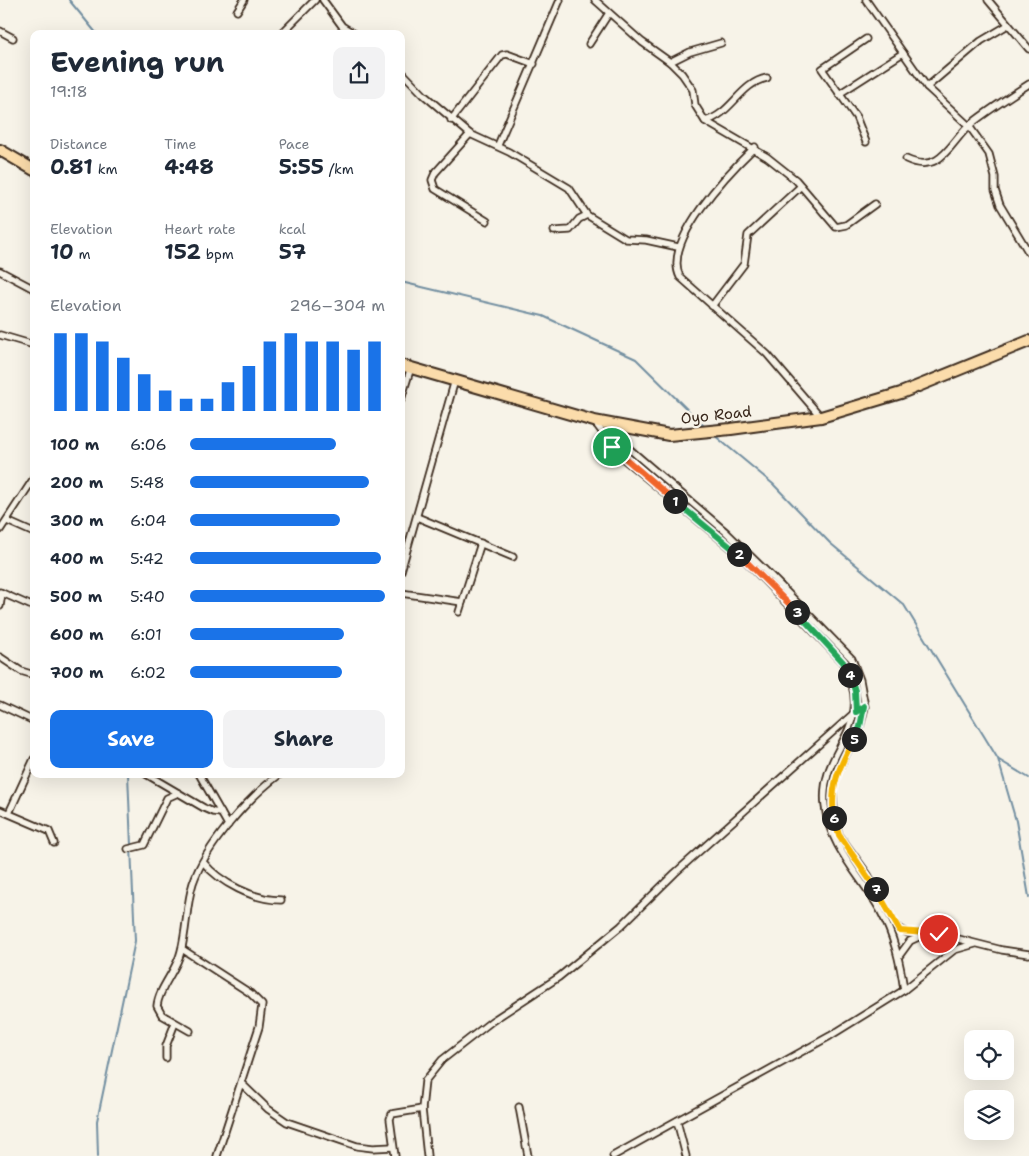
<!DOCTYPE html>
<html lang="en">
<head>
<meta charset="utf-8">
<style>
	body { margin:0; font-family:"Shantell Sans",sans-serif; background:#f2f2f3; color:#1f2937; height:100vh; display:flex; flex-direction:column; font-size:19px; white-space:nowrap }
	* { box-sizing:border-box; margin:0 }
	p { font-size:16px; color:#747a83 }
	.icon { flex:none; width:28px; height:28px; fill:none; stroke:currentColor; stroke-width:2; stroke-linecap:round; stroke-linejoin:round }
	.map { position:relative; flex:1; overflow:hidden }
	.sheet { position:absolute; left:30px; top:30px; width:375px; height:748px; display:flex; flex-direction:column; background:#fff; border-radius:10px; box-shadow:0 5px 20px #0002 }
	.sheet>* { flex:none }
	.buttons { position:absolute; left:964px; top:1030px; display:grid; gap:10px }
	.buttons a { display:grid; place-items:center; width:50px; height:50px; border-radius:10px; background:#fff; box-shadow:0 5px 20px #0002; font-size:25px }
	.pin { position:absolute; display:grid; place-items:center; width:42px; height:42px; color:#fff; margin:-21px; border:2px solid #fff; border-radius:50%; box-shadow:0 1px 5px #0007 }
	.km { position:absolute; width:25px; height:25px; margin:-12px; border-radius:50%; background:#222; color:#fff; font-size:14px; line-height:25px; text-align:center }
	.round { display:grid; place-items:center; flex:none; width:52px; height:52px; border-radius:10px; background:#f2f2f3 }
	.headline { display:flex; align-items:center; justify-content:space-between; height:85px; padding:0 20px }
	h1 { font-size:28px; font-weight:700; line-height:38px }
	.stats { display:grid; grid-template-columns:repeat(3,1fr); gap:8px; height:85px; padding:5px 20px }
	.stats div { display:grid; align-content:center }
	.stats b { font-size:21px; font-weight:700 }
	.stats small { font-size:14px; font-weight:400 }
	.stats p { font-size:14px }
	.chart { height:140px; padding:10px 20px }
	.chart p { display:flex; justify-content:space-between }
	.chart svg { width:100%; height:90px; margin-top:5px; stroke:#1a73e8; stroke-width:6 }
	.action { display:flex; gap:10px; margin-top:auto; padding:10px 20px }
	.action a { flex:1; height:58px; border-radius:10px; background:#1a73e8; color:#fff; font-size:20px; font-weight:700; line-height:58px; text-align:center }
	.action a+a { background:#f2f2f3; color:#1f2937 }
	ul { padding:0 20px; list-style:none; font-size:16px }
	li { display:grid; grid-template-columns:80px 60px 1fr; align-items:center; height:38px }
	li i { height:12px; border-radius:6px; background:#1a73e8 }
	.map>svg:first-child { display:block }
</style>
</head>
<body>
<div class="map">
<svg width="1029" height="1156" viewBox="0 0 1029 1156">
	<rect width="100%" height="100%" fill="#f7f3e8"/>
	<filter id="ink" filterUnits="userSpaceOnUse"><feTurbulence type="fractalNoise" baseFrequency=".02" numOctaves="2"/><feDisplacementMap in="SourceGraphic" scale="10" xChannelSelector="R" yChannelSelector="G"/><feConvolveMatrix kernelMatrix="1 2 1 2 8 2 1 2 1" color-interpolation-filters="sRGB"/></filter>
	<g filter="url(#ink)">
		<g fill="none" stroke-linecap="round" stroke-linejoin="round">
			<!-- stream -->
			<g stroke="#738fa1" stroke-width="2">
				<path d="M 69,0 L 97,34"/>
				<path d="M 401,282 L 543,316 L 636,359 L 705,427"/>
				<path d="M 714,435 L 773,484 L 830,543 L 904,605 L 998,759 L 1016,821 L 1029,897"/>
				<path d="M 999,760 L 1029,778"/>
				<path d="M 98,1156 L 97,1121 L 135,941 L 128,774"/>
			</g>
			<defs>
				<g id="street">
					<path d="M 323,0 L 342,26 L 355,34"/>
					<path d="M 595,0 L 642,42 L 670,62 L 682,74 L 693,90 L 695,105 L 705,121 L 767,157 L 796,180 L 836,227 L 846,225 L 875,204"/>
					<path d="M 866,0 L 927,87 L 969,126 L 989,154 L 995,177 L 995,190 L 1000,205 L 1029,253"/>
					<path d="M 988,0 L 1029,49"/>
					<path d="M 237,11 L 244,0"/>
					<path d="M 0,31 L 13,38"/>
					<path d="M 281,34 L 315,0"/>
					<path d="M 866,39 L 822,69 L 856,117 L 866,142"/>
					<path d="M 589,44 L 609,13"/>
					<path d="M 670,62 L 690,52 L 721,43"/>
					<path d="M 401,71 L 424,95 L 470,134 L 509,152 L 569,188 L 587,215 L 626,239 L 646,240 L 678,247"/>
					<path d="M 927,87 L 981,41 L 1008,25"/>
					<path d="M 839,94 L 903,53"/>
					<path d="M 451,120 L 502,55 L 507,54 L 534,64"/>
					<path d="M 705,121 C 731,115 740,83 767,78"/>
					<path d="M 470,134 L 435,173 L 432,180 L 435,189 L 487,221"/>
					<path d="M 498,145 L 560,0"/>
					<path d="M 755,147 C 730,171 662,241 680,277 L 767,354 L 821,417"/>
					<path d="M 906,159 C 942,176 951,140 971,124 C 990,109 1009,97 1029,84"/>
					<path d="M 554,231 L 570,230 L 579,219 L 587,215"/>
					<path d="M 0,271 L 34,289"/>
					<path d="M 712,306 L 744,264 L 748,235 L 801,186"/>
					<path d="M 0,335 L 34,345"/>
					<path d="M 401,400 L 411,367"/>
					<path d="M 594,421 L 620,456 L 741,556 L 843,662 C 879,731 818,746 825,806 C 829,846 861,876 880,910 C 894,936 900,961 904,990"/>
					<path d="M 611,426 L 626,446 L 726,532 L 771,576 L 852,659 L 860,680 L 865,707 L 860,727 L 837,772 L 833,788 L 834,816 L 839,835 L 868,875 L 896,927 L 908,933 L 939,934 L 1002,950 L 1029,954"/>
					<path d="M 417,517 L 513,557"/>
					<path d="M 7,521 L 34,533"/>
					<path d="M 0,530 L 34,478"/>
					<path d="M 401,571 L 455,380"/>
					<path d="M 0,592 L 34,607"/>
					<path d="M 401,593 L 462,602"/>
					<path d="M 0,606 L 2,593"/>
					<path d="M 459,612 L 481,543"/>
					<path d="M 0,657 L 21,671 L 34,675"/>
					<path d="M 0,705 L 34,721"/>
					<path d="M 146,774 L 204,808 L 213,812 L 221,813"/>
					<path d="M 199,774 L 228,825"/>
					<path d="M 0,810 L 49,831 L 54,843"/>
					<path d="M 9,813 L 34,759"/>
					<path d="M 128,849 L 144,845 L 167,798 L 178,793"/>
					<path d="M 203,862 C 220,883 254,900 281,900"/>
					<path d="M 182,949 L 250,993 L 262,1005 L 259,1027 L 217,1156"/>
					<path d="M 899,956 L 910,941 L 923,935"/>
					<path d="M 190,1031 L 162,1015 L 157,1006 C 159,987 177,970 181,951 C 187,929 186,905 193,883 C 206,845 248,798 280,774"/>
					<path d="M 166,1058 L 166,1046 L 175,1023"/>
					<path d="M 241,1083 L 268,1109 L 287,1122 L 357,1146 L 373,1148 L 393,1147"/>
					<path d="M 519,1107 L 528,1156"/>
					<path d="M 677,1121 L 686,1156"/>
					<path d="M 395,1156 L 390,1119 L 392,1114 L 422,1109"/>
					<path d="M 427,1156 L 422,1109 L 425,1081 L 442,1060 L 492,1021 L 559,977 L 621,926 L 675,873 L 854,713"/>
					<path d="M 613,1156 L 830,1036 L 904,990 L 954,950 L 975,944"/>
				</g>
				<g id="highway">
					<path d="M 0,150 L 34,170"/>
					<path d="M 401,365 L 594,421 L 669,435 L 731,429 L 821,417 L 901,393 L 1029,341"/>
				</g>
			</defs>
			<!-- street casing -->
			<use href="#street" stroke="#3b2a1e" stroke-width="9"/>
			<!-- highway casing -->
			<use href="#highway" stroke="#3b2a1e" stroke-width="14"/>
			<!-- street -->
			<use href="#street" stroke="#f7f3e8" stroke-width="5.5"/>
			<!-- highway -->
			<use href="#highway" stroke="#fbdcab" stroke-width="10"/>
		</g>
	</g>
	<g fill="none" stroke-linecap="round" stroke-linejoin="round" filter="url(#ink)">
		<defs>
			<path id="split-1" d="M 612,447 L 675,501"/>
			<path id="split-2" d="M 675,501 L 739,554"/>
			<path id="split-3" d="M 739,554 L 797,612"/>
			<path id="split-4" d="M 797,612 L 843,662 L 850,675"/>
			<path id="split-5" d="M 850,675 L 855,691 L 856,712 L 864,706 L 860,727 L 854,739"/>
			<path id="split-6" d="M 834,818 C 830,784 839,768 854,739"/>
			<path id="split-7" d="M 834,818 L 839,835 L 876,889"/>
			<path id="split-8" d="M 876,889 L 900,931 L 939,934"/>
		</defs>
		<!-- split-1 casing -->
		<use href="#split-1" stroke="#fff" stroke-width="10"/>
		<!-- split-2 casing -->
		<use href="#split-2" stroke="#fff" stroke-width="10"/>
		<!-- split-3 casing -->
		<use href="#split-3" stroke="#fff" stroke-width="10"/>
		<!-- split-4 casing -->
		<use href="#split-4" stroke="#fff" stroke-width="10"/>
		<!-- split-5 casing -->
		<use href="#split-5" stroke="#fff" stroke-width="10"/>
		<!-- split-6 casing -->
		<use href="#split-6" stroke="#fff" stroke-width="10"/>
		<!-- split-7 casing -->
		<use href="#split-7" stroke="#fff" stroke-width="10"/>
		<!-- split-8 casing -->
		<use href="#split-8" stroke="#fff" stroke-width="10"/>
		<!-- split-1 -->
		<use href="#split-1" stroke="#f0652b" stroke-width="6"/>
		<!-- split-2 -->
		<use href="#split-2" stroke="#22a559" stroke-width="6"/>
		<!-- split-3 -->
		<use href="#split-3" stroke="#f0652b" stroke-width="6"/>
		<!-- split-4 -->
		<use href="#split-4" stroke="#22a559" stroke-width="6"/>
		<!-- split-5 -->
		<use href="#split-5" stroke="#22a559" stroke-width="6"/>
		<!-- split-6 -->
		<use href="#split-6" stroke="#f5b400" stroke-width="6"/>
		<!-- split-7 -->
		<use href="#split-7" stroke="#f5b400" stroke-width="6"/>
		<!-- split-8 -->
		<use href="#split-8" stroke="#f5b400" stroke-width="6"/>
	</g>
	<g text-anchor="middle" stroke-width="4.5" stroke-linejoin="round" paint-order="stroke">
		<!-- street labels -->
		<g font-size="15" fill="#3b2a1e" stroke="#f7f3e8">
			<text transform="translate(716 415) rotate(-6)" y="5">Oyo Road</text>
		</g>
	</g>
</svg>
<div class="buttons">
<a><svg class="icon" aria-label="locate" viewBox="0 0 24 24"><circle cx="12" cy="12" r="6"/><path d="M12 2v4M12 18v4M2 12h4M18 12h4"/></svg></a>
<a><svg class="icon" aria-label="layers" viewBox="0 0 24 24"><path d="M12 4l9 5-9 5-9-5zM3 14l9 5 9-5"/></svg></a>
</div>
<div class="pin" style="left:612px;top:447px;background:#1e9e55"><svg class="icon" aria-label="arrive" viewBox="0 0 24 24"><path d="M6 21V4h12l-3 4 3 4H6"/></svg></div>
<div class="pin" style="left:939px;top:934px;background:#d93025"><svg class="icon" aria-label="check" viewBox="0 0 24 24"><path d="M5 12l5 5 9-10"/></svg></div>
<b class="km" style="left:675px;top:501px">1</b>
<b class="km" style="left:739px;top:554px">2</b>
<b class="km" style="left:797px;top:612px">3</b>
<b class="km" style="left:850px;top:675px">4</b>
<b class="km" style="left:854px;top:739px">5</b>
<b class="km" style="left:834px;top:818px">6</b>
<b class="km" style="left:876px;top:889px">7</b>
<section class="sheet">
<div class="headline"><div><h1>Evening run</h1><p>19:18</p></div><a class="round"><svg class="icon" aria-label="share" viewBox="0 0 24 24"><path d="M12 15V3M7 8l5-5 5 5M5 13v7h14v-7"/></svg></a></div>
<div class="stats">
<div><p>Distance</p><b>0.81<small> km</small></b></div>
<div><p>Time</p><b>4:48</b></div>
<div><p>Pace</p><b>5:55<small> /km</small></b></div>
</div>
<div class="stats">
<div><p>Elevation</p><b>10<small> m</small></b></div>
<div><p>Heart rate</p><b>152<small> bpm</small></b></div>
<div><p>kcal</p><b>57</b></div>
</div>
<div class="chart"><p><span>Elevation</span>296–304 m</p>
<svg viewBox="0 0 160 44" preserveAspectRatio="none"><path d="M5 44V6M15 44V6M25 44V10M35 44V18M45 44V26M55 44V34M65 44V38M75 44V38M85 44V30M95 44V22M105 44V10M115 44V6M125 44V10M135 44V10M145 44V14M155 44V10"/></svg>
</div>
<ul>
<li><b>100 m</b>6:06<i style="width:75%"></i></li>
<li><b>200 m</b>5:48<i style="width:92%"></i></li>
<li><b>300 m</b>6:04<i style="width:77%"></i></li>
<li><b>400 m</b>5:42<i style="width:98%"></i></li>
<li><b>500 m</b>5:40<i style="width:100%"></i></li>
<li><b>600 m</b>6:01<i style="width:79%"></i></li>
<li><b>700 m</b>6:02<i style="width:78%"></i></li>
</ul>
<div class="action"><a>Save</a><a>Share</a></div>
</section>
</div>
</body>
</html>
